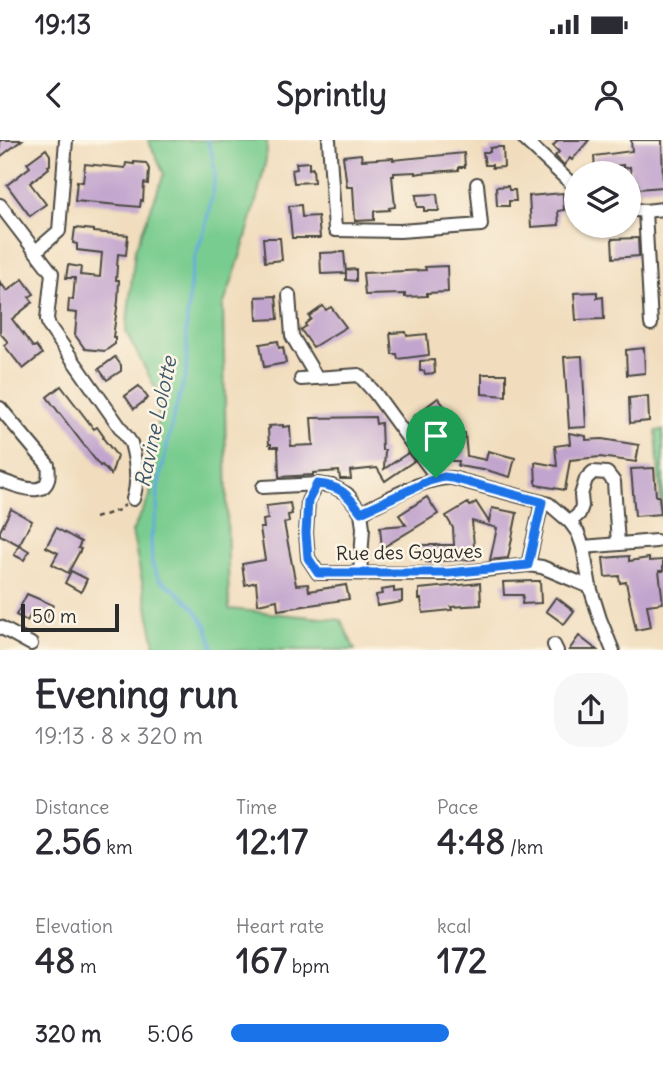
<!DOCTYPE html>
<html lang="en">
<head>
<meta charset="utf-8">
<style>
	body { margin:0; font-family:Delius,sans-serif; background:#f7f7f7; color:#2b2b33; height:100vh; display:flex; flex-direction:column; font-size:26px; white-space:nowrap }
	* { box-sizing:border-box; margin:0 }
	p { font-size:23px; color:#7c7c81 }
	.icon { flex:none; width:38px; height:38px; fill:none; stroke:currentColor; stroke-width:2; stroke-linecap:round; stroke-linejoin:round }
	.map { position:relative; height:510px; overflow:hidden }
	.side { display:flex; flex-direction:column; background:#fff; flex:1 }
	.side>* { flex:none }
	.controls { position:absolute; left:564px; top:21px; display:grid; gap:14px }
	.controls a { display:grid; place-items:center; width:77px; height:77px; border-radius:50%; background:#fff; box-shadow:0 2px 5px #0004; font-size:35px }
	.scale { position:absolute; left:21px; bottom:18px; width:98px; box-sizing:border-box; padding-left:7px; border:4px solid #2b2b2b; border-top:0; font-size:19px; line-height:24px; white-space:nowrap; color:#2b2b2b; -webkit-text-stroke:5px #fcf5e5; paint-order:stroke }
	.pin { position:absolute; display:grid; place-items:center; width:60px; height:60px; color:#fff; margin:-72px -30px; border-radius:50% 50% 50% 0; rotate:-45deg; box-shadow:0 0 7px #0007 }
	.pin .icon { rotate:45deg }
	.round { display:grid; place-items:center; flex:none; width:74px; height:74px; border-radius:28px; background:#f7f7f7 }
	.summary { display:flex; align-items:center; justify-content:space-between; height:119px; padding:0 35px }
	h1 { font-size:38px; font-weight:700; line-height:52px }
	.metrics { display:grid; grid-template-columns:repeat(3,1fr); gap:10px; height:119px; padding:7px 35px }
	.metrics div { display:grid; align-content:center }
	.metrics b { font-size:35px; font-weight:700 }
	.metrics small { font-size:19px; font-weight:400 }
	.metrics p { font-size:19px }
	ul { padding:0 35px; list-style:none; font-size:23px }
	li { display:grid; grid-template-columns:112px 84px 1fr; align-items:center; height:52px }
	li i { height:18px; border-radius:9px; background:#1a73e8 }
	.status { display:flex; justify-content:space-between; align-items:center; height:49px; padding:0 35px; background:#fff; direction:ltr }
	.status svg { height:19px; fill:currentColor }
	header { display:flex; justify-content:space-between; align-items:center; height:91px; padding:0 35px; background:#fff; font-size:32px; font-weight:700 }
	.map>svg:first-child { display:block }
</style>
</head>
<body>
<div class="status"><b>19:13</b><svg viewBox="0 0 49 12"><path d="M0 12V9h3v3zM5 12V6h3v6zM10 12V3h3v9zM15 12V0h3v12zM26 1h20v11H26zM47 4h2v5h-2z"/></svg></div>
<header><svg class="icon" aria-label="back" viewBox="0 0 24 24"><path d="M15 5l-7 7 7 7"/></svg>Sprintly<svg class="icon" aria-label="person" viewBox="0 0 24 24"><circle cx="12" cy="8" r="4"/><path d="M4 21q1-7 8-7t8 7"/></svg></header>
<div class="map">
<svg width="663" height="511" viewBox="0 0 663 511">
	<rect width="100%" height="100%" fill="#fcf5e5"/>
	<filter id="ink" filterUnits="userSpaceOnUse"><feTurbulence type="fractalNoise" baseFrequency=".0143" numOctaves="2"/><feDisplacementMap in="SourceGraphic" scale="14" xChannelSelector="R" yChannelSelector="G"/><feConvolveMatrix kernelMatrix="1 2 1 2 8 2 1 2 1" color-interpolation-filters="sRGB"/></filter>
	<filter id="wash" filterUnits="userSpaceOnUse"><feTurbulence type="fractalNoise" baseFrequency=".00686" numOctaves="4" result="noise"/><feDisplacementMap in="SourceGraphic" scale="28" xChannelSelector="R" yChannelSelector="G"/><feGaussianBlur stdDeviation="1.57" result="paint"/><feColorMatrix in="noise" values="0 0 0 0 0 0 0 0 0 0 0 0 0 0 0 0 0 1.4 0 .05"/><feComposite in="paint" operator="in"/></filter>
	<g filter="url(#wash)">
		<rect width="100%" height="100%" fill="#f1ddbd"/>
		<!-- green -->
		<g fill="#79cc8f" stroke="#527c5d" stroke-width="2">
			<path d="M 148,0 L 267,0 C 268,19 262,36 258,54 C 248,93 237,129 223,166 L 229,469 L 341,480 L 355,510 L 156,510 L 132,392 L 150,356 L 160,257 L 126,192 L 135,110 L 164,34 Z"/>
			<path d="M 663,290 L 663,396 L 656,291 Z"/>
		</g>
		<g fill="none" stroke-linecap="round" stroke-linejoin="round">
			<!-- stream -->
			<path stroke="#63acdb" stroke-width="3.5" d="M 207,0 L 212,14 L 215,32 L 213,52 L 204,92 L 196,113 L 191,135 L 186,191 L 187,205 L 186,234 L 173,278 L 158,348 L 157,370 L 151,398 L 152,424 L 159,439 L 175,450 L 192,465 L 207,487 L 214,511"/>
		</g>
		<g id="blocks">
			<!-- building -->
			<g fill="#c2a5ce">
				<path d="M 0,0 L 22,0 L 0,17 Z"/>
				<path d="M 558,0 L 589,0 L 572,20 L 570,18 L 564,25 L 555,16 L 559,12 L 553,6 Z"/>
				<path d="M 631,0 L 662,0 L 663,47 L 638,49 L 638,45 L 632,46 L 630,27 L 623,28 L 623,25 L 595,29 L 594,16 L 632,11 Z"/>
				<path d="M 496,7 L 503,7 L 504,27 L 492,28 L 492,25 L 485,25 L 483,12 L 490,12 L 490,8 Z"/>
				<path d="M 46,9 L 50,15 L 50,25 L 48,26 L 49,28 L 30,43 L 46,64 L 30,76 L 7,45 L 30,27 L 27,23 Z"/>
				<path d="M 464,13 L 465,27 L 459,27 L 459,30 L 421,33 L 416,34 L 416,32 L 394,33 L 394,36 L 392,36 L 395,67 L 389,68 L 390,70 L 374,71 L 374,80 L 355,81 L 353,47 L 347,47 L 343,16 L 361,14 L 362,20 L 393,18 L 393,20 Z"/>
				<path d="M 134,22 L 146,23 L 149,29 L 148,44 L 144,43 L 143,61 L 141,60 L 140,67 L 75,61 L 77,41 L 83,42 L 85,24 L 125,28 L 126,23 L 134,24 Z"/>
				<path d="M 309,22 L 309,29 L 313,28 L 314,42 L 294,43 L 292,30 L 297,29 L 296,23 Z"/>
				<path d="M 508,46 L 509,50 L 515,50 L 516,61 L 509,61 L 509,66 L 497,66 L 496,47 Z"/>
				<path d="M 563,53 L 564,70 L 558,71 L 559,85 L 531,87 L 529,56 Z"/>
				<path d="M 437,54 L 439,71 L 424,71 L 424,67 L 417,67 L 416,55 Z"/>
				<path d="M 301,65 L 302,77 L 318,76 L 320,98 L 292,98 L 289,66 Z"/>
				<path d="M 75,88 L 94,90 L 94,92 L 128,95 L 126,115 L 118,114 L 116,140 L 119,140 L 118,161 L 113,197 L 115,197 L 115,204 L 105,211 L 85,209 L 75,195 L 77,173 L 68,172 L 69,159 L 73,160 L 75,138 L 66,138 L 68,125 L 81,127 L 80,135 L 100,137 L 102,113 L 77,110 L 77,104 L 73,103 Z"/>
				<path d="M 263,98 L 280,98 L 282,120 L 265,122 Z"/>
				<path d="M 638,98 L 639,116 L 613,118 L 612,99 Z"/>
				<path d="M 344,112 L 346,133 L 321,134 L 320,113 Z"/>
				<path d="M 447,126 L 448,152 L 427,153 L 427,156 L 405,157 L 405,154 L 365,155 L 363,133 L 426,130 L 425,127 Z"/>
				<path d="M 356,129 L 356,141 L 346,140 L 346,130 Z"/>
				<path d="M 23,139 L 34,154 L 29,157 L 33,162 L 12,179 L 33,207 L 36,206 L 42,214 L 23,229 L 4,205 L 8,202 L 0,193 L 0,142 L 7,151 Z"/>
				<path d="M 597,152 L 597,158 L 603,157 L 604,179 L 576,180 L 574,153 Z"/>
				<path d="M 276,156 L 278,179 L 257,180 L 256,157 Z"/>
				<path d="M 323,166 L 326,170 L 331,167 L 346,187 L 313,207 L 301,190 L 306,186 L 305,184 L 311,179 L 309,176 Z"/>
				<path d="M 406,192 L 407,196 L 427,194 L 429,215 L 398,219 L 397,214 L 392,214 L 390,193 Z"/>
				<path d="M 278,201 L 279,208 L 283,207 L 286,223 L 264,227 L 260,204 Z"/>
				<path d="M 644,208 L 645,233 L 627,235 L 626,210 Z"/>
				<path d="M 582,216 L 586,287 L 569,288 L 564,217 Z"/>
				<path d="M 115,217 L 121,225 L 121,231 L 107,240 L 99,229 Z"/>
				<path d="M 434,220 L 435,233 L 425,234 L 424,231 L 420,231 L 420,221 Z"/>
				<path d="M 482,234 L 506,234 L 506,256 L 482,254 Z"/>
				<path d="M 61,246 L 94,289 L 97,287 L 104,297 L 103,298 L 117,316 L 111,335 L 102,325 L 100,326 L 47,257 Z"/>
				<path d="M 139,246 L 148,258 L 134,269 L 125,256 Z"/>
				<path d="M 648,256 L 649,281 L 630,283 L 629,258 Z"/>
				<path d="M 438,258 L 453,277 L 427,296 L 413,277 Z"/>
				<path d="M 375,277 L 376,284 L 381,283 L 382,310 L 385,310 L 384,329 L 408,313 L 414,321 L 385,341 L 377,328 L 350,331 L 351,339 L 340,339 L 339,331 L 313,333 L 313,335 L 279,337 L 278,307 L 271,307 L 271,304 L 269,304 L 268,289 L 270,288 L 269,286 L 283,285 L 283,287 L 290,286 L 291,306 L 313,305 L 311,278 Z"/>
				<path d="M 453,293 L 465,293 L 467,316 L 486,320 L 488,311 L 515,318 L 510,337 L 483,329 L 483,330 L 458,326 L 459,321 L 452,321 Z"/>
				<path d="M 569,293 L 586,296 L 586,300 L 602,299 L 639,305 L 636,322 L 600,317 L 570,320 L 565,350 L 536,345 L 535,322 L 557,326 L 555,306 L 570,304 Z"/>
				<path d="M 654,328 L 656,356 L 659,356 L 661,374 L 635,376 L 631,329 Z"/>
				<path d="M 427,357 L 438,374 L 382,408 L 380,387 L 406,385 L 399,375 Z"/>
				<path d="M 476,362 L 489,382 L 492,368 L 517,373 L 508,418 L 490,420 L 497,388 L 472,381 L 475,419 L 439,421 L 439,423 L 426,422 L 426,419 L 419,419 L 418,405 L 454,405 L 453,388 L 446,376 L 468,363 L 470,366 Z"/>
				<path d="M 290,363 L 292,374 L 288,375 L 289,382 L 284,383 L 296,445 L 308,444 L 309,451 L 346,445 L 349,459 L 278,470 L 277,460 L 258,464 L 256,442 L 245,445 L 242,424 L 265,420 L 260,388 L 264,388 L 263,380 L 268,379 L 266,366 Z"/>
				<path d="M 11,369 L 32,381 L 19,405 L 0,395 L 0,391 Z"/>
				<path d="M 56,388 L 81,402 L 78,408 L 81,409 L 68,433 L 52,424 L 58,413 L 46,407 Z"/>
				<path d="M 19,405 L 29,411 L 24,420 L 14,415 Z"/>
				<path d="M 629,416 L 629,421 L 649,418 L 649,421 L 663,420 L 663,431 L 659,431 L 663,463 L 647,465 L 651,487 L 636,490 L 626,442 L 620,443 L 619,436 L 605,437 L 603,418 Z"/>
				<path d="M 71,431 L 87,439 L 81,452 L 65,443 Z"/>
				<path d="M 535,441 L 540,441 L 541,463 L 522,464 L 523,455 L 504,455 L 503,442 Z"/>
				<path d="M 480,443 L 481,465 L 451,467 L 452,470 L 423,473 L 421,459 L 419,459 L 419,449 Z"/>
				<path d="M 394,448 L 394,452 L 402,451 L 402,462 L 377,466 L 376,455 L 382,454 L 381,450 Z"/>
				<path d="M 27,454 L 53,465 L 44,483 L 30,476 L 27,481 L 16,475 Z"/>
				<path d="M 556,457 L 574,471 L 564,484 L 546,471 Z"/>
				<path d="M 579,496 L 597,510 L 569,510 Z"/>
			</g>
		</g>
	</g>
	<g filter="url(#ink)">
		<use href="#blocks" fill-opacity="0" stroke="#494641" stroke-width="2"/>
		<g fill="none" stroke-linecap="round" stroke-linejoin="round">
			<defs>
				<g id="minor">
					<path d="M 329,0 L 335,90 L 400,91 L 481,85 L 477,44"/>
					<path d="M 525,0 L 576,48"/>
					<path d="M 0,65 L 52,133 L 47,179 L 49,186 L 131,303 C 136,321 139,341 133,359"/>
					<path d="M 628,69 L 645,71 L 663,69"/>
					<path d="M 645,71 L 651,184"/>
					<path d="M 36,111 L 59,91 L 66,0"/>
					<path d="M 289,155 L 292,196 L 317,238"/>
					<path d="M 301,239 L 359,235 L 375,253 L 437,338"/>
					<path d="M 0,268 L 48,325 C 54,363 19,347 0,340"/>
					<path d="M 317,344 L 308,361 L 306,393 L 308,418 L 318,433 L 448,434 L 528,425 L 542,427 L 590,447"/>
					<path d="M 263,347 L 317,344 L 332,346 L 347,354 L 361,372 L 363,388 L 360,433"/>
					<path d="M 361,372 C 386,361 426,336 452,338 L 549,364 L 570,382 L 578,393 L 583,407 L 590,447 L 600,479 L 613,511"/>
					<path d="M 570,382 L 579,374 L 582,366 L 581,355 L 586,339 L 593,332 L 607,333 L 614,342 L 618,404"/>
					<path d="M 583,407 L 656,401"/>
					<path d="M 528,425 L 542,362"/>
					<path d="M 0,487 L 31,504"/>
					<path d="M 554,505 L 557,511"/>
				</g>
			</defs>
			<!-- minor casing -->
			<use href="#minor" stroke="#494641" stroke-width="16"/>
			<!-- path -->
			<path stroke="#494641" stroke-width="2.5" stroke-dasharray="5 5" stroke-linecap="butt" d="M 95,378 L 119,370 L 125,365"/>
			<!-- minor -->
			<use href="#minor" stroke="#fff" stroke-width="12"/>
		</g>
	</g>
	<g fill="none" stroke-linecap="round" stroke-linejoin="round" filter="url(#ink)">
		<defs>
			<path id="route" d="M 444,337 L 452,338 L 542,362 L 528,425 L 449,433 L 318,433 L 308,418 L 306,393 L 308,361 L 317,344 C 341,346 347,354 361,372 L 429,341 Z"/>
		</defs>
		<!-- route casing -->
		<use href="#route" stroke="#fff" stroke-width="14"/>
		<!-- route -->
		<use href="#route" stroke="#1a73e8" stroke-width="9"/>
	</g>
	<g text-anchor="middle" stroke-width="5" stroke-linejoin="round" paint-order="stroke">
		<!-- street labels -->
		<g font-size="19" fill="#2b2b2b" stroke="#fcf5e5">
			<text transform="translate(409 412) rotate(-1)" y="7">Rue des Goyaves</text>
		</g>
		<!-- water labels -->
		<g font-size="21" font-style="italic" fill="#3f5869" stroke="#fcf5e5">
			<text transform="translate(156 282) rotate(-78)" y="7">Ravine Lolotte</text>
		</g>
	</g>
</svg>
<div class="controls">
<a><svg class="icon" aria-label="layers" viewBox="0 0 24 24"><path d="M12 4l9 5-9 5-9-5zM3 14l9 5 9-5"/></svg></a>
</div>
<div class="scale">50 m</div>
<div class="pin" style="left:436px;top:338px;background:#1e9e55"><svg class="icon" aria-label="arrive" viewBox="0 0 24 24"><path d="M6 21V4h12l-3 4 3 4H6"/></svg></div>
</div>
<section class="side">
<div class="summary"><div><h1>Evening run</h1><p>19:13 · 8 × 320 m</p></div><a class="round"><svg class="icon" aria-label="share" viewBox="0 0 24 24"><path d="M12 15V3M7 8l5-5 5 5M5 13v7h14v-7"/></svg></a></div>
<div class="metrics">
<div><p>Distance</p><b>2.56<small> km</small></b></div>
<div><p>Time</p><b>12:17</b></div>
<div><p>Pace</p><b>4:48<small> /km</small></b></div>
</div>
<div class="metrics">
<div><p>Elevation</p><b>48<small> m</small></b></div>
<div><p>Heart rate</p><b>167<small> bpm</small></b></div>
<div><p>kcal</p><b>172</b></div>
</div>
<ul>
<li><b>320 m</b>5:06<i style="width:55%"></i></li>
</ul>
</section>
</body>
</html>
